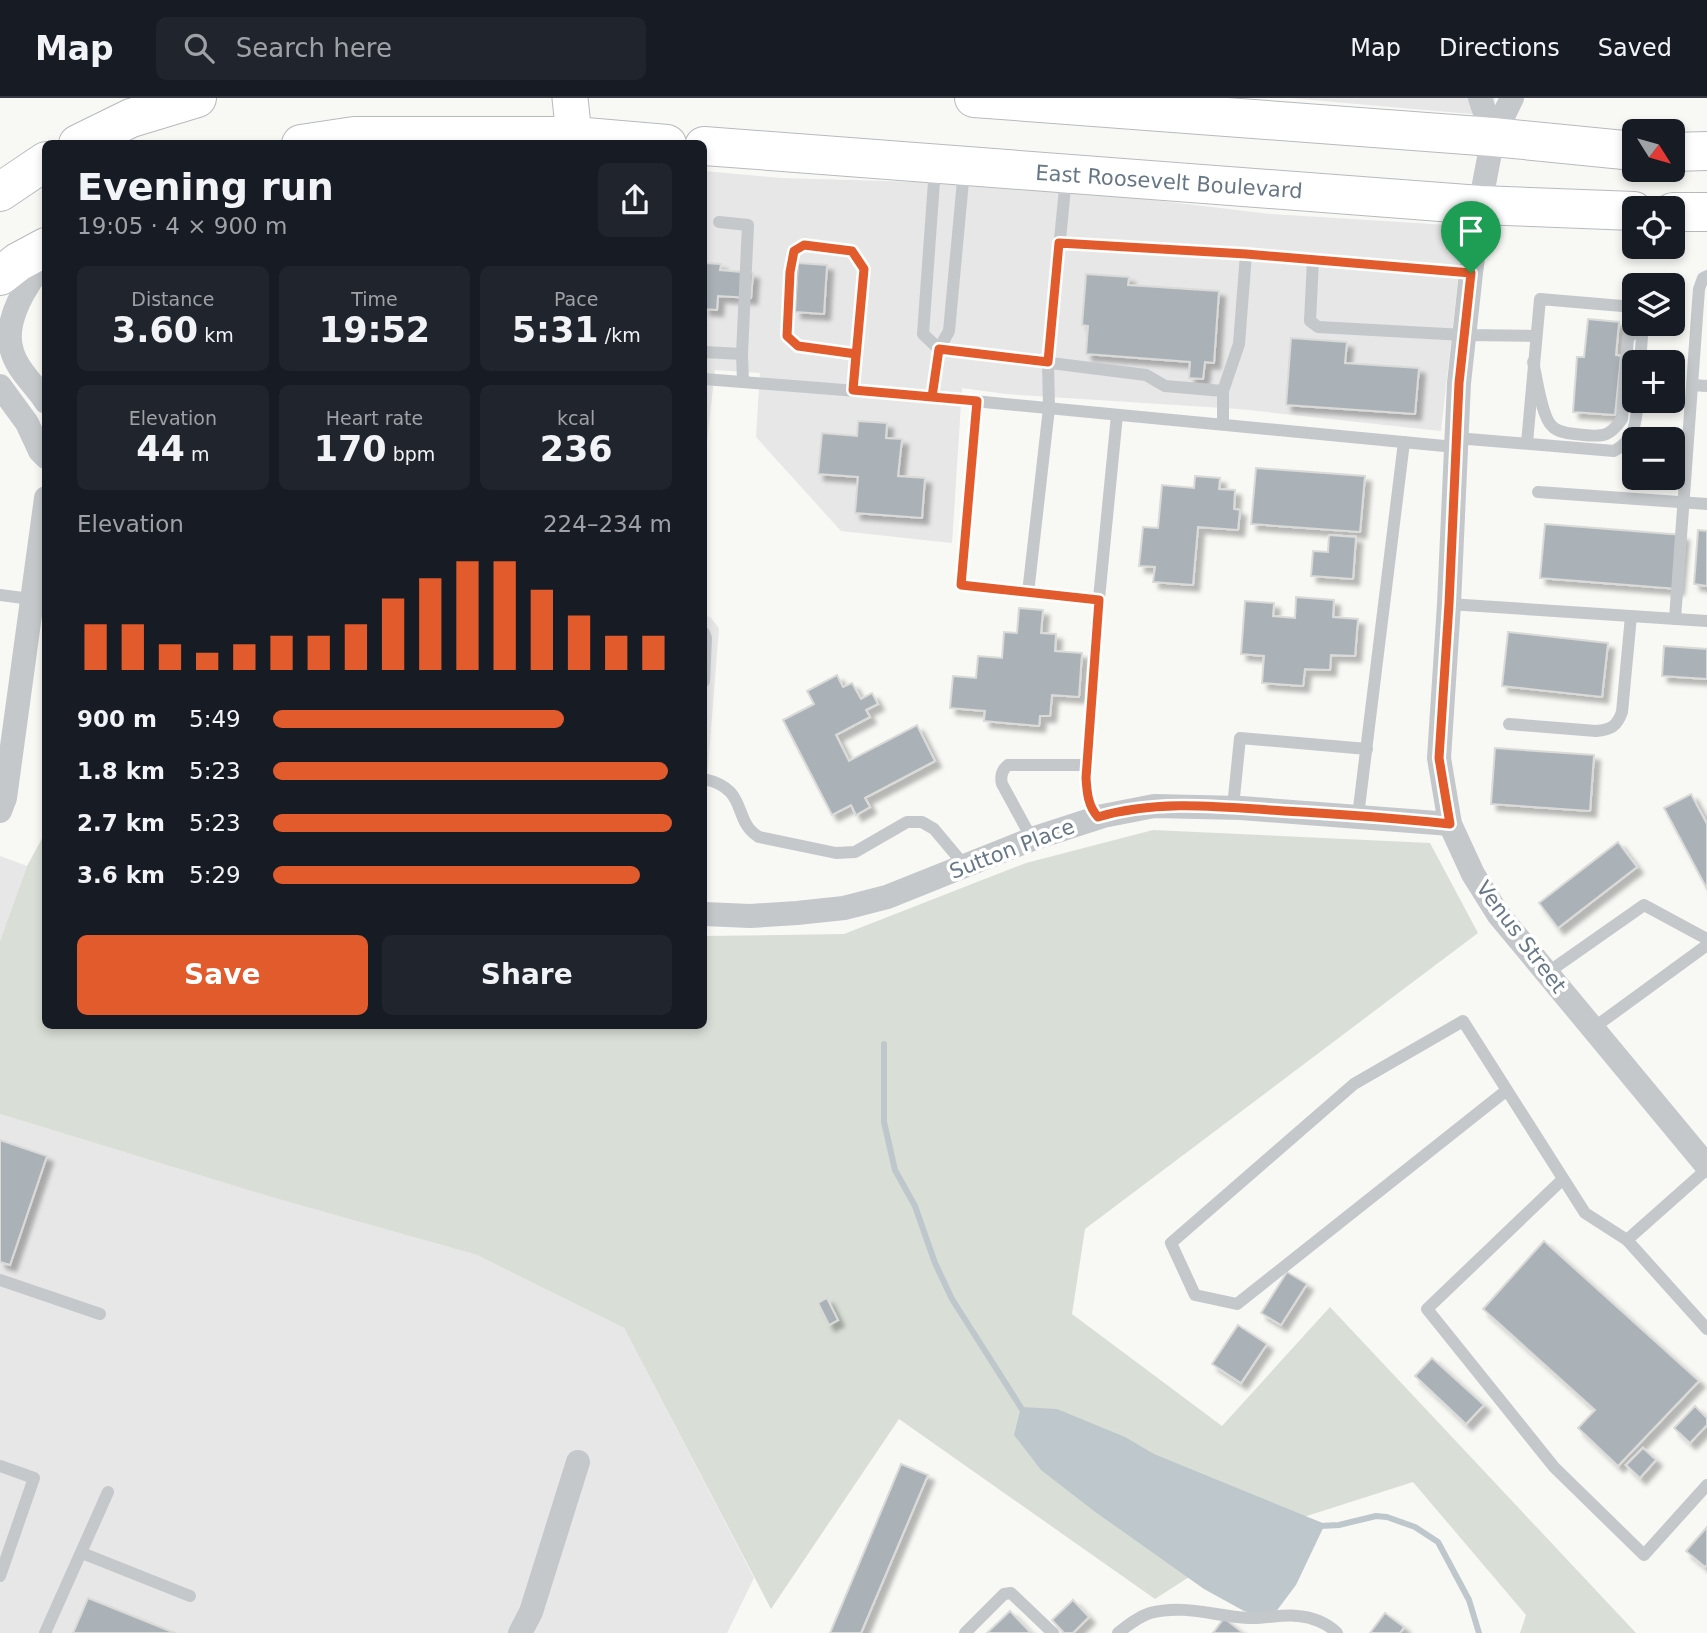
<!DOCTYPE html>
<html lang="en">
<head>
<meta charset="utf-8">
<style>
	body { margin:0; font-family:"DejaVu Sans",sans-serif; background:#20242c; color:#f1f3f6; height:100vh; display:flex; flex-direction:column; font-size:26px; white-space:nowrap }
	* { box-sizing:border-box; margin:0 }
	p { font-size:23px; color:#9ea1a6 }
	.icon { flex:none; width:38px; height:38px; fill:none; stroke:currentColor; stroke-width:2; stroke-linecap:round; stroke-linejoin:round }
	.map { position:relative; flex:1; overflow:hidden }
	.sheet { position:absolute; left:42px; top:42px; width:665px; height:889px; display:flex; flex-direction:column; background:#171b24; border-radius:10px; box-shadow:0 4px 10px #0003 }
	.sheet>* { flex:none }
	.needle { width:46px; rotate:127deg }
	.tools { position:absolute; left:1622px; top:21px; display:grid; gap:14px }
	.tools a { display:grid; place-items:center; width:63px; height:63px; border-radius:10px; background:#171b24; box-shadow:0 4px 10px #0003; font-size:35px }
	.pin { position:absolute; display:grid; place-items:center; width:60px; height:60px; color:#fff; margin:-72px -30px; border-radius:50% 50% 50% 0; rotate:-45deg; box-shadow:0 0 7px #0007 }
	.pin .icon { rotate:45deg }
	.round { display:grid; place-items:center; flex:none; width:74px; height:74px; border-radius:10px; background:#20242c }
	.overview { display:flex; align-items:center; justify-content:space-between; height:119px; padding:0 35px }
	h1 { font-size:38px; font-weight:800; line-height:52px }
	.stats { display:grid; grid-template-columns:repeat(3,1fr); gap:10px; height:119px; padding:7px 35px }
	.stats div { display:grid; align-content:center; border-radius:10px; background:#20242c; text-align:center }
	.stats b { font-size:35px; font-weight:800 }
	.stats small { font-size:19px; font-weight:400 }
	.stats p { font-size:19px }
	.chart { height:196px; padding:14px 35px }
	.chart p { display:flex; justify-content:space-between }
	.chart svg { width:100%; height:126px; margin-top:7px; stroke:#e15b2c; stroke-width:6 }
	.action { display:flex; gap:14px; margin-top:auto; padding:14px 35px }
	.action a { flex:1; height:80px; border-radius:10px; background:#e15b2c; color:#fff; font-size:28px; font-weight:800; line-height:80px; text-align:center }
	.action a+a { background:#20242c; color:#f1f3f6 }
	ul { padding:0 35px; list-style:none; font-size:23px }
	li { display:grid; grid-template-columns:112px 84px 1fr; align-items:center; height:52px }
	li i { height:18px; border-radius:9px; background:#e15b2c }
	header { display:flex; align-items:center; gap:42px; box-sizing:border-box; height:98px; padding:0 35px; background:#171b24; border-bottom:2px solid #363941 }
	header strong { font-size:33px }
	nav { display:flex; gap:38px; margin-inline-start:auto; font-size:24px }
	.search { width:490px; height:63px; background:#20242c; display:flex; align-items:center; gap:18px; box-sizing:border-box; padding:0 24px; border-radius:10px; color:#9ea1a6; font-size:26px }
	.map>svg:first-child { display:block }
</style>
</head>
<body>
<header>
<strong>Map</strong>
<div class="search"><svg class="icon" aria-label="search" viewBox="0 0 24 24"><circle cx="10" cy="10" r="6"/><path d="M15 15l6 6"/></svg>Search here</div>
<nav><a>Map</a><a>Directions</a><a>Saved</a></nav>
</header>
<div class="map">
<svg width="1707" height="1535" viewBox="0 0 1707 1535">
	<defs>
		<filter id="shadow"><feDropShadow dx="6" dy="6" stdDeviation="2" flood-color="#0004"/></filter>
	</defs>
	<rect width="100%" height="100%" fill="#f8f8f5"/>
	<!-- built -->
	<g fill="#e6e7e6">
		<path d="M 1289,0 L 1495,0 L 1494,18 Z"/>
		<path d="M 704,73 L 780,80 L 1028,87 L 1270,116 L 1464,128 L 1441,333 L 1239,311 L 1006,296 L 962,290 L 952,445 L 841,433 L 756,339 L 760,275 L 715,272 L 704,370 Z"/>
		<path d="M 704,518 L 710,519 L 719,530 L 704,719 Z"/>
		<path d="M 0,758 L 27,768 L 0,843 Z"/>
		<path d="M 0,1016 L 271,1099 L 477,1157 L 624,1230 L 754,1480 L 727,1535 L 0,1535 Z"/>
	</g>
	<!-- green -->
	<path fill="#d9dfd6" d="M 1153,732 L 1430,745 L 1478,835 L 1085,1131 L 1072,1216 L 1222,1328 L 1330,1209 L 1636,1535 L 1520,1535 L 1526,1517 L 1413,1384 L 1260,1433 L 1155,1501 L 899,1321 L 771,1511 L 624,1230 L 477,1157 L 271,1099 L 0,1016 L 0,843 L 27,768 L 45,735 L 46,928 L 704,928 L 704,838 L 844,836 L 1026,765 Z"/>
	<!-- water -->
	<path fill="#bdc7cc" d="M 1021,1309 L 1057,1311 L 1125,1339 L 1154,1356 L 1325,1426 L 1296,1487 L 1275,1515 L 1261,1518 L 1244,1513 L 1204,1491 L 1094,1413 L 1041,1372 L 1014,1337 Z"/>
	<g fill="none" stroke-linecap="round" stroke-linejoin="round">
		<!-- stream -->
		<g stroke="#bdc7cc" stroke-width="6">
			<path d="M 884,946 L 884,1024 L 895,1072 L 915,1108 L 935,1165 L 952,1201 L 1025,1316"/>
			<path d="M 1320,1428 L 1339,1427 L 1376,1418 L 1387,1419 L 1415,1429 L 1438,1444 L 1469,1502 L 1479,1535"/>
		</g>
	</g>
	<!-- building -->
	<g fill="#aab2b8" stroke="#dadad8" stroke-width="2" filter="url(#shadow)">
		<path d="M 704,165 L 721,166 L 720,172 L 753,175 L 751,200 L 718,198 L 717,212 L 704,211 Z"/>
		<path d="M 798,165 L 827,167 L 824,216 L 795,214 Z"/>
		<path d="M 1086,176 L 1129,179 L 1128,187 L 1219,193 L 1214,265 L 1205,264 L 1203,281 L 1189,280 L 1190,264 L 1086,256 L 1088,228 L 1082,227 Z"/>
		<path d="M 1588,221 L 1619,224 L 1616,257 L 1621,258 L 1615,317 L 1573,314 L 1577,259 L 1584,259 Z"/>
		<path d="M 1291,240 L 1347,244 L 1345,265 L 1419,270 L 1415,316 L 1286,307 Z"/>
		<path d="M 858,323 L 887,325 L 886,340 L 902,341 L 898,378 L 925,380 L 922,420 L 855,415 L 858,379 L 818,376 L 822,335 L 857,338 Z"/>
		<path d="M 1256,370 L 1365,378 L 1360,434 L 1251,426 Z"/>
		<path d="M 1195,378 L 1220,380 L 1219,391 L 1235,392 L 1234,411 L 1240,412 L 1238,432 L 1198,429 L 1193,487 L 1153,484 L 1155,469 L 1139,468 L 1143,429 L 1158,430 L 1162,387 L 1194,390 Z"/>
		<path d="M 1545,426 L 1683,437 L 1678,491 L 1540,480 Z"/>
		<path d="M 1698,432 L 1707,433 L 1707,488 L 1694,486 Z"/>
		<path d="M 1329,437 L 1356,439 L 1353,481 L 1311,478 L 1313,453 L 1328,454 Z"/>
		<path d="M 1296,499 L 1334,502 L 1333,519 L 1358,521 L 1355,558 L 1331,557 L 1330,572 L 1305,571 L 1303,588 L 1262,585 L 1264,558 L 1241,556 L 1245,503 L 1274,505 L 1273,518 L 1295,520 Z"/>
		<path d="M 1019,510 L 1043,512 L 1041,535 L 1056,536 L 1055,553 L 1082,555 L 1079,599 L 1052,597 L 1050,618 L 1040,618 L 1039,628 L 984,623 L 985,613 L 950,610 L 953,578 L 976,580 L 978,558 L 1002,560 L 1004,534 L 1017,535 Z"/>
		<path d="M 1508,534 L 1608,545 L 1602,599 L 1502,588 Z"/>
		<path d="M 1664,548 L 1707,551 L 1707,581 L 1662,578 Z"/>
		<path d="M 837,577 L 843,589 L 852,585 L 861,601 L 872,595 L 878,606 L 866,612 L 870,619 L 836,637 L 849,663 L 917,627 L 935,663 L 865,700 L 870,709 L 856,717 L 851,707 L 832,717 L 783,622 L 814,606 L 807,593 Z"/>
		<path d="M 1495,650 L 1594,657 L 1590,713 L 1491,706 Z"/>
		<path d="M 1691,696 L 1707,726 L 1707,791 L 1664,710 Z"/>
		<path d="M 1618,744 L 1637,769 L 1558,830 L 1539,805 Z"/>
		<path d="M 0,1042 L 47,1058 L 10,1167 L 0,1164 Z"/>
		<path d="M 1544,1143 L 1699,1283 L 1618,1368 L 1578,1330 L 1595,1312 L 1483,1211 Z"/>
		<path d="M 1287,1174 L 1307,1186 L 1281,1227 L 1261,1215 Z"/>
		<path d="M 827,1200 L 838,1222 L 829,1227 L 818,1205 Z"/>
		<path d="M 1238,1227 L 1267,1246 L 1241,1285 L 1212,1266 Z"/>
		<path d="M 1432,1260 L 1484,1307 L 1466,1326 L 1415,1278 Z"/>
		<path d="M 1695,1308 L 1707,1320 L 1707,1327 L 1690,1345 L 1674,1330 Z"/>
		<path d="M 1643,1350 L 1656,1362 L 1640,1380 L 1626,1367 Z"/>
		<path d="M 901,1366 L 928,1377 L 861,1535 L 830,1535 Z"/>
		<path d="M 1707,1429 L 1707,1467 L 1705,1469 L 1686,1453 Z"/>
		<path d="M 88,1500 L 175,1535 L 73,1535 Z"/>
		<path d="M 1073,1502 L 1089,1519 L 1073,1535 L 1064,1535 L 1052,1522 Z"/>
		<path d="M 1010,1513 L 1031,1535 L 987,1535 Z"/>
		<path d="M 1385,1515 L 1404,1529 L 1400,1535 L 1370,1535 Z"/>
		<path d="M 1224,1520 L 1243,1535 L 1213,1535 Z"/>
	</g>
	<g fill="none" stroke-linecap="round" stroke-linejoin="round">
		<defs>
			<path id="secondary" d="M 570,0 L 574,38"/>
			<g id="highway">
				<path d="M 974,0 L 1493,39 L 1634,53"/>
				<path d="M 78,46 L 131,20 L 197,0"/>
				<path d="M 301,46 L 354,38 L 574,38 L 667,46"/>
				<path d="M 704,48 L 1480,107 L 1634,113"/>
				<path d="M 1673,54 L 1707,53"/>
				<path d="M 0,94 L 46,63"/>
				<path d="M 1673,114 L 1707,114"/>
				<path d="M 0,178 L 18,164 L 46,149"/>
			</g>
		</defs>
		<!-- secondary casing -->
		<use href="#secondary" stroke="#b6bbc0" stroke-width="37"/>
		<!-- highway casing -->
		<use href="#highway" stroke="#b7babd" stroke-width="40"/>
		<!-- lane -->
		<g stroke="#c4c8cb" stroke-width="12">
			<path d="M 935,70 L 923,236 L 939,251 L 1146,277 L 1165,288 L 1223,293"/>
			<path d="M 719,124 L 748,127 L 742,256"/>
			<path d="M 1060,145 L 1246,156 L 1471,175"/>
			<path d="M 1313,162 L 1310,223 L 1318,229 L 1464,237 L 1536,238"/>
			<path d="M 704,254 L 742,256 L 743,284"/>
			<path d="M 1533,264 C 1537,279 1541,318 1552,328 C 1559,336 1575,336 1584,337 C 1604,339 1610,338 1622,321 L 1628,240 L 1643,226"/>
			<path d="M 1640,264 L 1643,226"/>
			<path d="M 704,281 L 932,299 L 1455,349"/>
			<path d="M 1692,287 L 1707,288"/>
			<path d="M 853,292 L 864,171 L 852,153 L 804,147 L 794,153 L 787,238 L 798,248 L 856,256"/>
			<path d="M 932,299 L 939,251 L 949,233 L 964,72"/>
			<path d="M 977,303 L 961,487 L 1099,502"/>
			<path d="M 1223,326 L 1223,293 L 1239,246 L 1246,156"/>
			<path d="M 1456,340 L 1614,353 C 1635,342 1636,324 1638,303"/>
			<path d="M 1527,345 L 1540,201 L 1634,209"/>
			<path d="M 1538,394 L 1707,406"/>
			<path d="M 1028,495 L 1049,310 L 1048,264 L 1066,80"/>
			<path d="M 0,497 L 46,503"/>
			<path d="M 1449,506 L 1707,523"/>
			<path d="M 1675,521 L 1699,191 L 1703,180 L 1707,178"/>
			<path d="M 704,535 L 706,540 L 704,583"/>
			<path d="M 1509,626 L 1596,633 C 1611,632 1617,628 1622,614 L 1631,518"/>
			<path d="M 704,681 C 750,691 731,722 759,739 L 836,755 L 855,754 L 907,724 L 922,724 L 934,731 L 965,768"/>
			<path d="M 1233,709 L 1240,640 L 1367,651"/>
			<path d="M 1358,718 L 1404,344"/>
			<path d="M 1098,719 C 1088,708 1087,695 1086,680 L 1096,531 L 1117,317"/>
			<path d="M 1032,741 L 1002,686 C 1000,678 1002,672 1008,667 L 1087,667"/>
			<path d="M 1547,875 L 1644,807 L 1707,841"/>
			<path d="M 1592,931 L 1707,847"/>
			<path d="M 1507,992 L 1237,1206 L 1195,1197 L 1171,1145 L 1354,986 L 1463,923 L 1585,1115 L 1627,1142 L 1707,1071"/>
			<path d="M 1563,1081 L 1427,1211 L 1554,1369 L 1644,1457 L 1707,1387"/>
			<path d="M 1627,1142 L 1707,1231"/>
			<path d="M 0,1182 L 100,1216"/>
			<path d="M 0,1368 L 34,1380 L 0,1478"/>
			<path d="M 82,1455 L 190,1498"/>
			<path d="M 45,1535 L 108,1394"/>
			<path d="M 965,1535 L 1004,1496 L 1011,1495 L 1053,1535"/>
			<path d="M 1118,1535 C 1128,1527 1138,1519 1150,1515 C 1184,1506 1215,1518 1248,1520 C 1265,1521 1281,1516 1298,1518 C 1312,1519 1327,1525 1337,1535"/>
		</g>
		<!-- street -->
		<g stroke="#c4c8cb" stroke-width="24">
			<path d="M 1480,0 L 1493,39"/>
			<path d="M 1512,0 L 1493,39 L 1480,107 L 1471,175 L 1459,285 L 1449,506 L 1439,660 L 1450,726 L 1473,776 L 1498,816 L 1707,1068"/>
			<path d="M 46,161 C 28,185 2,222 12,253 C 17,272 36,288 46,304"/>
			<path d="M 0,288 L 27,325 L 40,353 L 46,359"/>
			<path d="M 0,713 L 5,700 L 46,400"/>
			<path d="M 704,816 L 750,818 L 797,815 L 844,810 L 887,799 L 1032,741 L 1103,718 L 1154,708 L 1241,710 L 1450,726"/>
			<path d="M 520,1535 L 531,1514 L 578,1364"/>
		</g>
		<!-- secondary -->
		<use href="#secondary" stroke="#fff" stroke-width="35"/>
		<!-- highway -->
		<use href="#highway" stroke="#fff" stroke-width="38"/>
	</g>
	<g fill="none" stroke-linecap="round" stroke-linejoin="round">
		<defs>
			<path id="route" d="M 1471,175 L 1246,156 L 1059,145 L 1048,264 L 939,251 L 932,299 L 853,292 L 864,171 L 852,153 L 804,147 L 794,153 L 790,174 L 787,238 L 798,248 L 856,256 L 853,292 L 977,303 L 961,487 L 1099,502 L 1086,680 C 1087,695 1088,708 1098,719 C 1158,701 1223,709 1284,713 C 1340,716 1395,720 1450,726 L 1439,660 L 1449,506 L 1459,285 L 1471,175"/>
		</defs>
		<!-- route casing -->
		<use href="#route" stroke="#fff" stroke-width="14"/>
		<!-- route -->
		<use href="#route" stroke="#e15b2c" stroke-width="9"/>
	</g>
	<g text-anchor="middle" stroke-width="7" stroke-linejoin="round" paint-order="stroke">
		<!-- street labels -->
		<g font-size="21" fill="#677786" stroke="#fff">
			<text transform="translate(1169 84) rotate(4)" y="7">East Roosevelt Boulevard</text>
			<text transform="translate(1012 751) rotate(-21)" y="7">Sutton Place</text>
			<text transform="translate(1521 839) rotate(53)" y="7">Venus Street</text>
		</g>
	</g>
</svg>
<div class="tools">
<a><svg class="needle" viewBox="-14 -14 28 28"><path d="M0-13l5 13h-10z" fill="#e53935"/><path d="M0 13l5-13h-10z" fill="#9ea1a6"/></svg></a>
<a><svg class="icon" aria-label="locate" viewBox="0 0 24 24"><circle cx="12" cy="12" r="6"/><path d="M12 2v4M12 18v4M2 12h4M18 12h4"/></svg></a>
<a><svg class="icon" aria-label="layers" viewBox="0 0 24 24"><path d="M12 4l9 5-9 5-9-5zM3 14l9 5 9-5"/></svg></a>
<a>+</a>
<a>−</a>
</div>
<div class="pin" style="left:1471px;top:175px;background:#1e9e55"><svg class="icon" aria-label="arrive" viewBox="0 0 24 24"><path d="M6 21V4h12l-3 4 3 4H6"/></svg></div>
<section class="sheet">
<div class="overview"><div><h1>Evening run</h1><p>19:05 · 4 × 900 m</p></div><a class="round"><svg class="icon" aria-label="share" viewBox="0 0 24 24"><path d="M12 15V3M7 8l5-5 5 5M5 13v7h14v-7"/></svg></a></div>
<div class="stats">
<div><p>Distance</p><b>3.60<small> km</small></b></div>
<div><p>Time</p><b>19:52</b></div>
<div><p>Pace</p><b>5:31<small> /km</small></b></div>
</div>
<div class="stats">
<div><p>Elevation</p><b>44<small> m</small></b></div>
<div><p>Heart rate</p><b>170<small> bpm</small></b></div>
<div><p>kcal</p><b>236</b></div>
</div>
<div class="chart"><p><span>Elevation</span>224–234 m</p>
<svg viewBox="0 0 160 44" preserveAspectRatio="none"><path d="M5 44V28M15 44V28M25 44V35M35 44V38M45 44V35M55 44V32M65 44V32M75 44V28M85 44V19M95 44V12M105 44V6M115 44V6M125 44V16M135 44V25M145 44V32M155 44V32"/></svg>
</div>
<ul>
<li><b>900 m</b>5:49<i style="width:73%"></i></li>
<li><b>1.8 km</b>5:23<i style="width:99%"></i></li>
<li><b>2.7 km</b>5:23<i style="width:100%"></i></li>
<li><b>3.6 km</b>5:29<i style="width:92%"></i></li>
</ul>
<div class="action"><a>Save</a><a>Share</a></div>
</section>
</div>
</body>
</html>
